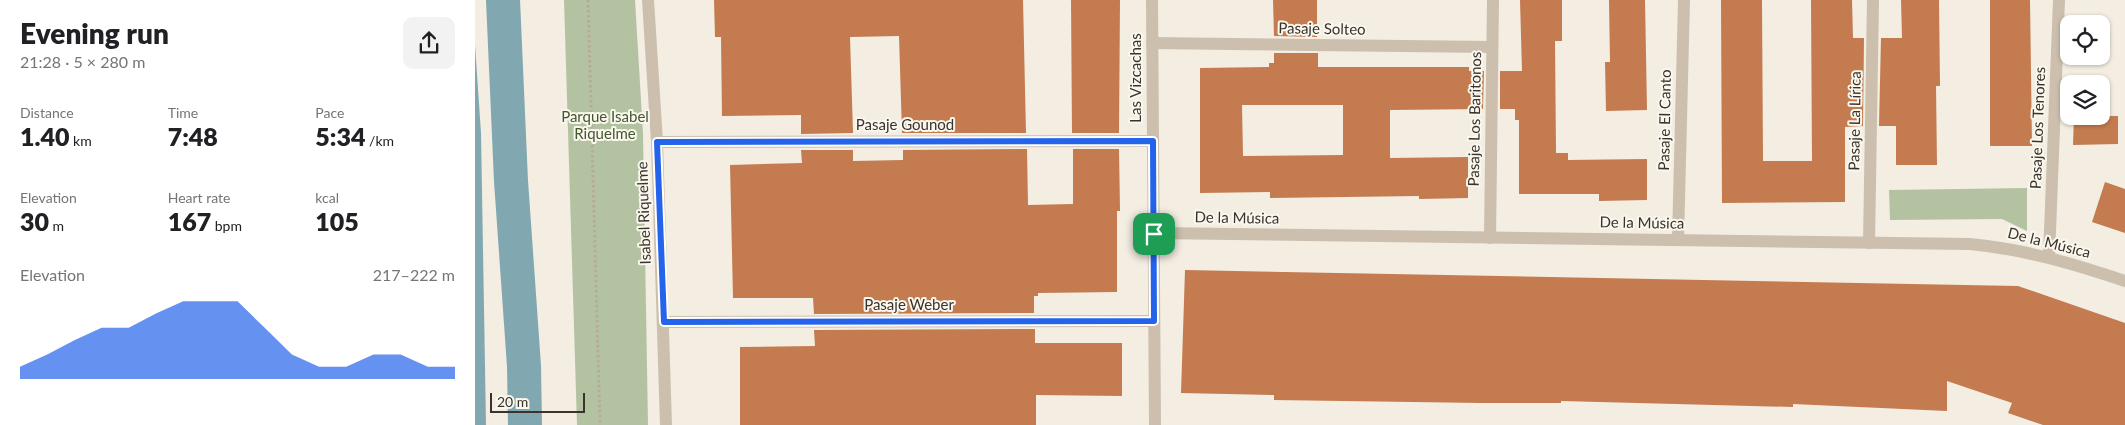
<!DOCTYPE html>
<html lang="en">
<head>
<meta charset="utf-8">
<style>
	body { margin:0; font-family:Lato,sans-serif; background:#f2f2f2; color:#202124; height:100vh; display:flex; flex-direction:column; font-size:19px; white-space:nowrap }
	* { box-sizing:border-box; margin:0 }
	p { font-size:16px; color:#757577 }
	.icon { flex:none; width:28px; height:28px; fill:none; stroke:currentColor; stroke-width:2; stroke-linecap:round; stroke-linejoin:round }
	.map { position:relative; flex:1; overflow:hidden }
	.drawer { display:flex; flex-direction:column; background:#fff; width:475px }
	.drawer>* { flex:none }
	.tools { position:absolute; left:1585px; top:15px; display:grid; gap:10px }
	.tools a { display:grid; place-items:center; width:50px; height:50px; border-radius:10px; background:#fff; box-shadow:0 1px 4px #0004; font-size:25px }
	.scale { position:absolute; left:15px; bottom:12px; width:95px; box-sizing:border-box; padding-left:5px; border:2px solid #3a322c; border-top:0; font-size:14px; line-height:18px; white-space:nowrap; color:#3a322c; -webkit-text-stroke:4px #faf7ee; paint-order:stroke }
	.pin { position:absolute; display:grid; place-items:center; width:42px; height:42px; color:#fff; margin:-21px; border-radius:10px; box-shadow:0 2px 8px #0006 }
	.round { display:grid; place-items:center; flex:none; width:52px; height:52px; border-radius:10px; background:#f2f2f2 }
	.summary { display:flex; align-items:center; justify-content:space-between; height:85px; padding:0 20px }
	h1 { font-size:28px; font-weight:800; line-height:38px }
	.metrics { display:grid; grid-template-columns:repeat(3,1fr); gap:8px; height:85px; padding:5px 20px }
	.metrics div { display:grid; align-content:center }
	.metrics b { font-size:25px; font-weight:800 }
	.metrics small { font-size:14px; font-weight:400 }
	.metrics p { font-size:14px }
	.chart { height:140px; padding:10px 20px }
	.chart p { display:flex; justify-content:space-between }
	.chart svg { width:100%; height:90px; margin-top:5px; fill:#2563eb; opacity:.7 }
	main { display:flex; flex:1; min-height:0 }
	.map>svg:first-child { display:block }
</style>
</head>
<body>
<main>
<section class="drawer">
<div class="summary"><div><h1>Evening run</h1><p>21:28 · 5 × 280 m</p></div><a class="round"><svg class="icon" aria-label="share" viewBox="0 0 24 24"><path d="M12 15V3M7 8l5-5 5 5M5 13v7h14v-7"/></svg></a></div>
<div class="metrics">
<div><p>Distance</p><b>1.40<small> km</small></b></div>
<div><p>Time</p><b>7:48</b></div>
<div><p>Pace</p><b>5:34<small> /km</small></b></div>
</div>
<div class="metrics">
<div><p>Elevation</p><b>30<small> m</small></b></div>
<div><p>Heart rate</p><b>167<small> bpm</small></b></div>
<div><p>kcal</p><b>105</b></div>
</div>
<div class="chart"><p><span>Elevation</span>217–222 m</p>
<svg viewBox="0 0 160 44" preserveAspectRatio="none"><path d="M0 44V38L10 32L20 25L30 19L40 19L50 12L60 6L70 6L80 6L90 19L100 32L110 38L120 38L130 32L140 32L150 38L160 38V44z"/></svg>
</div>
</section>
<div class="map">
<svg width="1650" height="425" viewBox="0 0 1650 425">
	<rect width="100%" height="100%" fill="#f3ede2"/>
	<!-- green -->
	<g fill="#b3c3a1">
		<path d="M 89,0 L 160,0 L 168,134 L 173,425 L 102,425 Z"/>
		<path d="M 1552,188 L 1552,231 L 1527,219 L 1415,220 L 1414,190 Z"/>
	</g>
	<!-- water -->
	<path fill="#81a8b0" d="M 0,45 L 6,133 L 11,425 L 0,425 Z"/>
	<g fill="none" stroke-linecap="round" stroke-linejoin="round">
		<!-- canal -->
		<path stroke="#81a8b0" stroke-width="34" d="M 28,0 L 36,181 L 49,366 L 50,425"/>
	</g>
	<!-- building -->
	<g fill="#c37b4f" fill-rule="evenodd">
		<path d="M 239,0 L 548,0 L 551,133 L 427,133 L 424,36 L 375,37 L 378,133 L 326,134 L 326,115 L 247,116 L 246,37 L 240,37 Z"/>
		<path d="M 596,0 L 645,0 L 644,133 L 597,133 Z"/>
		<path d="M 798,0 L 842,0 L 842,37 L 799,36 Z"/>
		<path d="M 1045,0 L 1087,0 L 1087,41 L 1080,41 L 1081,153 L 1093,153 L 1093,160 L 1172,159 L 1172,200 L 1124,201 L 1124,194 L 1044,194 L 1044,120 L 1040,120 L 1040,109 L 1025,109 L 1025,71 L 1047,71 Z"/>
		<path d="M 1134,0 L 1170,0 L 1172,110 L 1131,111 L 1130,62 L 1135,62 Z"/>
		<path d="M 1246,0 L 1287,0 L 1288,161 L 1337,161 L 1336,0 L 1377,0 L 1378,38 L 1389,38 L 1388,126 L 1370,127 L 1370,202 L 1247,203 Z"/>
		<path d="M 1426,0 L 1464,0 L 1465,86 L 1461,86 L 1462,165 L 1421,165 L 1421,126 L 1404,126 L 1406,38 L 1427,38 Z"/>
		<path d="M 1515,0 L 1555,0 L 1557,146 L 1515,146 Z"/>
		<path d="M 799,53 L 843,53 L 843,67 L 994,67 L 994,71 L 1009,71 L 1008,109 L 915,110 L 915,158 L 993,157 L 993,198 L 944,199 L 944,196 L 795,198 L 795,192 L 725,193 L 725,68 L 794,67 L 794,63 L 799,63 ZM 767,105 L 868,105 L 868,155 L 768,156 Z"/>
		<path d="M 1599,116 L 1643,116 L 1643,144 L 1598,145 Z"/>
		<path d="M 552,149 L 553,205 L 598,204 L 598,149 L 644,149 L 645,211 L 642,211 L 642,292 L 563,293 L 563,296 L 559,296 L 559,313 L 339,314 L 338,298 L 258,298 L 255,165 L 327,163 L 326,150 L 378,150 L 378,161 L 428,160 L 428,150 Z"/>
		<path d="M 1630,182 L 1650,189 L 1650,233 L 1617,222 Z"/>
		<path d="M 710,270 L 1543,286 L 1650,323 L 1650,425 L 1568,425 L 1533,413 L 1537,403 L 1472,381 L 1472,411 L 1318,404 L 1318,407 L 1086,401 L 1086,403 L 1006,403 L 799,400 L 799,395 L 706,393 Z"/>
		<path d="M 560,329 L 560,343 L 647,343 L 647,396 L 561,395 L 561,425 L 265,425 L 265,347 L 340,346 L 339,330 Z"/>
	</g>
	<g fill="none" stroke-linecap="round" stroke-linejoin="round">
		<!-- path -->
		<path stroke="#b8aa97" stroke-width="3" stroke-dasharray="2.5 2.5" stroke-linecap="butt" d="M 113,0 L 125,425"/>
		<!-- minor -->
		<g stroke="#ccbfad" stroke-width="12">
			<path d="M 677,0 L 680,425"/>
			<path d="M 677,43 L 1017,47"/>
			<path d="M 182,142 L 678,141"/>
			<path d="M 679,233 L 1495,244 C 1549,249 1599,264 1650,281"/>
			<path d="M 1015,238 L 1018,0"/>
			<path d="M 1203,240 L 1209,0"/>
			<path d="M 1394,243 L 1398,0"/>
			<path d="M 1574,257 L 1584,0"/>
			<path d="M 189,322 L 679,321"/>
		</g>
		<!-- tertiary -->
		<path stroke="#ccbfad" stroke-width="12" d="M 173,0 L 182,142 L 191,425"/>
	</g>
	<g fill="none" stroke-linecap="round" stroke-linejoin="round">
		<defs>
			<path id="route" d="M 678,141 L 679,321 L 189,322 L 182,142 Z"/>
		</defs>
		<!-- route casing -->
		<use href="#route" stroke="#fff" stroke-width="10"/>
		<!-- route -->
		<use href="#route" stroke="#2563eb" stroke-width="6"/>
	</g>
	<g text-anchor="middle" stroke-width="4" stroke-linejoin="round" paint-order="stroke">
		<!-- street labels -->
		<g font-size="15" fill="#3a322c" stroke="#faf7ee">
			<text transform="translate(847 29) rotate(1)" y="5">Pasaje Solteo</text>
			<text transform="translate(661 78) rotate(-90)" y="5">Las Vizcachas</text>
			<text transform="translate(1000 119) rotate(-89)" y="5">Pasaje Los Baritonos</text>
			<text transform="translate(1190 120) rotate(-89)" y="5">Pasaje El Canto</text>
			<text transform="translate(1380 121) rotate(-89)" y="5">Pasaje La Lírica</text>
			<text x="430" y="130">Pasaje Gounod</text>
			<text transform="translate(1563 128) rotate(-88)" y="5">Pasaje Los Tenores</text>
			<text transform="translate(169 213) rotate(-92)" y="5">Isabel Riquelme</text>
			<text transform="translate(762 218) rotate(1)" y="5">De la Música</text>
			<text transform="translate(1167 223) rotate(1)" y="5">De la Música</text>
			<text transform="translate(1574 243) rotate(14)" y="5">De la Música</text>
			<text x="434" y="310">Pasaje Weber</text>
		</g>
		<!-- park labels -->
		<g font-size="15" fill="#445830" stroke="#faf7ee">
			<text x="130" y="122">Parque Isabel<tspan x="130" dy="17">Riquelme</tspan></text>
		</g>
	</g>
</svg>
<div class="tools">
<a><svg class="icon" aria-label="locate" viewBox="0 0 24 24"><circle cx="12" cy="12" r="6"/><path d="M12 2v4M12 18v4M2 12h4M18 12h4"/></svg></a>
<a><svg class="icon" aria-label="layers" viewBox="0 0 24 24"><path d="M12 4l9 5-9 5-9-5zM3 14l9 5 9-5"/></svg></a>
</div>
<div class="scale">20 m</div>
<div class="pin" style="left:679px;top:234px;background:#1e9e55"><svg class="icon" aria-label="arrive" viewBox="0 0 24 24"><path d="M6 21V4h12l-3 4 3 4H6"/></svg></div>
</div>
</main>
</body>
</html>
